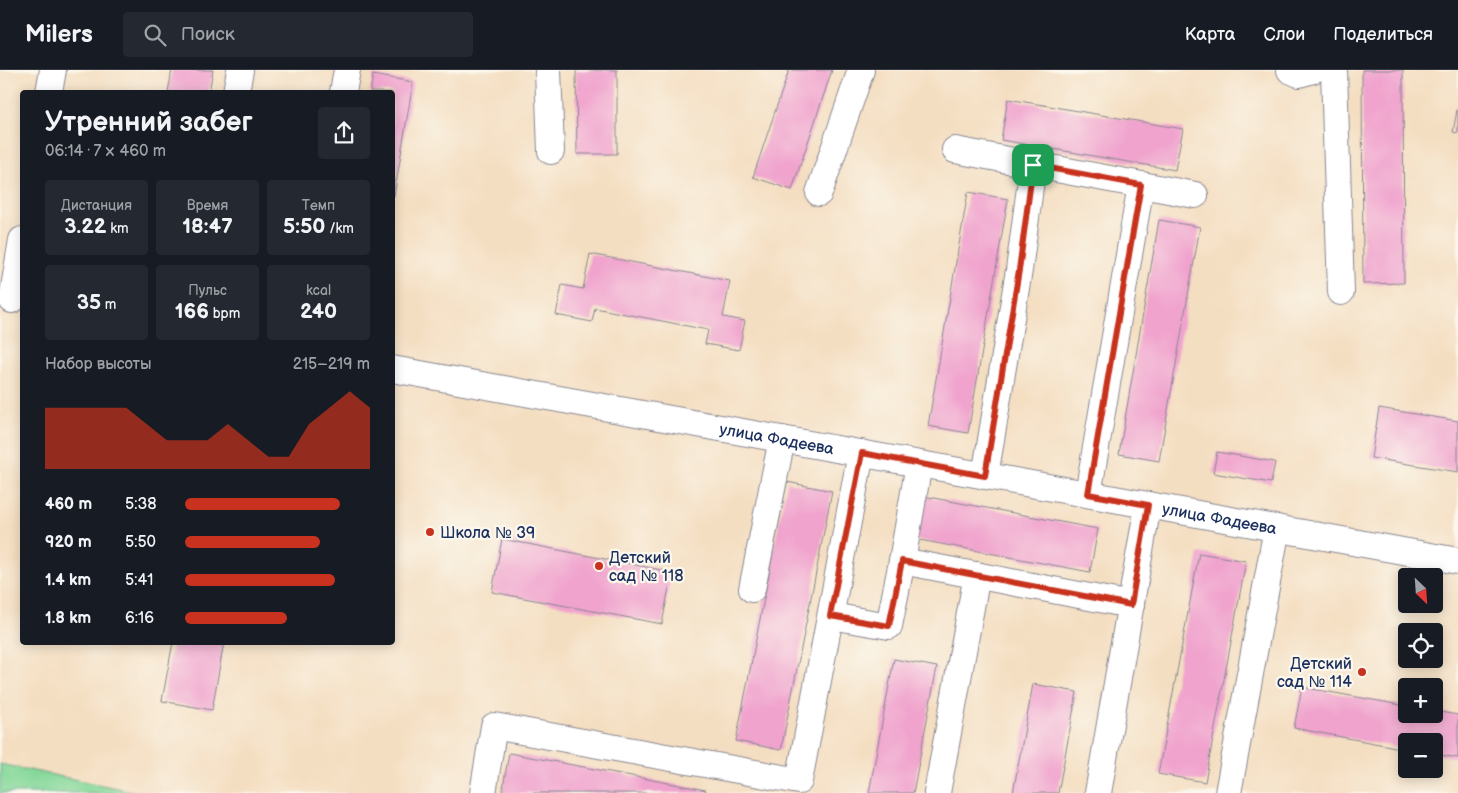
<!DOCTYPE html>
<html lang="ru">
<head>
<meta charset="utf-8">
<style>
	body { margin:0; font-family:"Balsamiq Sans",sans-serif; background:#242831; color:#f1f3f6; height:100vh; display:flex; flex-direction:column; font-size:19px; white-space:nowrap }
	* { box-sizing:border-box; margin:0 }
	p { font-size:16px; color:#9ea1a6 }
	.icon { flex:none; width:28px; height:28px; fill:none; stroke:currentColor; stroke-width:2; stroke-linecap:round; stroke-linejoin:round }
	.map { position:relative; flex:1; overflow:hidden }
	.panel { position:absolute; left:20px; top:20px; width:375px; height:555px; display:flex; flex-direction:column; background:#171b24; border-radius:5px; box-shadow:0 2px 12px #0003 }
	.panel>* { flex:none }
	.needle { width:32px; rotate:155deg }
	.fabs { position:absolute; left:1398px; top:498px; display:grid; gap:10px }
	.fabs a { display:grid; place-items:center; width:45px; height:45px; border-radius:5px; background:#171b24; box-shadow:0 2px 12px #0003; font-size:25px }
	.pin { position:absolute; display:grid; place-items:center; width:42px; height:42px; color:#fff; margin:-21px; border-radius:10px; box-shadow:0 2px 8px #0006 }
	.round { display:grid; place-items:center; flex:none; width:52px; height:52px; border-radius:5px; background:#242831 }
	.head { display:flex; align-items:center; justify-content:space-between; height:85px; padding:0 25px }
	h1 { font-size:28px; font-weight:700; line-height:38px }
	.figures { display:grid; grid-template-columns:repeat(3,1fr); gap:8px; height:85px; padding:5px 25px }
	.figures div { display:grid; align-content:center; border-radius:5px; background:#242831; text-align:center }
	.figures b { font-size:21px; font-weight:700 }
	.figures small { font-size:14px; font-weight:400 }
	.figures p { font-size:14px }
	.chart { height:140px; padding:10px 25px }
	.chart p { display:flex; justify-content:space-between }
	.chart svg { width:100%; height:90px; margin-top:5px; fill:#c8321e; opacity:.7 }
	ul { padding:0 25px; list-style:none; font-size:16px }
	li { display:grid; grid-template-columns:80px 60px 1fr; align-items:center; height:38px }
	li i { height:12px; border-radius:6px; background:#c8321e }
	header { display:flex; align-items:center; gap:30px; box-sizing:border-box; height:70px; padding:0 25px; background:#171b24; border-bottom:1px solid #363941 }
	header strong { font-size:24px }
	nav { display:flex; gap:28px; margin-inline-start:auto; font-size:18px }
	.search { width:350px; height:45px; background:#242831; display:flex; align-items:center; gap:12px; box-sizing:border-box; padding:0 18px; border-radius:5px; color:#9ea1a6; font-size:19px }
	.map>svg:first-child { display:block }
</style>
</head>
<body>
<header>
<strong>Milers</strong>
<div class="search"><svg class="icon" aria-label="search" viewBox="0 0 24 24"><circle cx="10" cy="10" r="6"/><path d="M15 15l6 6"/></svg>Поиск</div>
<nav><a>Карта</a><a>Слои</a><a>Поделиться</a></nav>
</header>
<div class="map">
<svg width="1458" height="723" viewBox="0 0 1458 723">
	<rect width="100%" height="100%" fill="#fbf7ec"/>
	<filter id="ink" filterUnits="userSpaceOnUse"><feTurbulence type="fractalNoise" baseFrequency=".02" numOctaves="2"/><feDisplacementMap in="SourceGraphic" scale="10" xChannelSelector="R" yChannelSelector="G"/><feConvolveMatrix kernelMatrix="1 2 1 2 8 2 1 2 1" color-interpolation-filters="sRGB"/></filter>
	<filter id="wash" filterUnits="userSpaceOnUse"><feTurbulence type="fractalNoise" baseFrequency=".0096" numOctaves="4" result="noise"/><feDisplacementMap in="SourceGraphic" scale="20" xChannelSelector="R" yChannelSelector="G"/><feGaussianBlur stdDeviation="1.12" result="paint"/><feColorMatrix in="noise" values="0 0 0 0 0 0 0 0 0 0 0 0 0 0 0 0 0 1.4 0 .05"/><feComposite in="paint" operator="in"/></filter>
	<g filter="url(#wash)">
		<rect width="100%" height="100%" fill="#f4dec1"/>
		<!-- green -->
		<path fill="#85d89a" stroke="#50847c" d="M 0,694 L 141,723 L 0,723 Z"/>
		<g id="blocks">
			<!-- building -->
			<g fill="#f0a3cd">
				<path d="M 172,0 L 213,0 L 209,22 L 168,22 Z"/>
				<path d="M 576,0 L 617,0 L 617,84 L 577,84 Z"/>
				<path d="M 789,0 L 832,0 L 792,120 L 753,107 Z"/>
				<path d="M 1362,0 L 1403,0 L 1404,213 L 1363,214 Z"/>
				<path d="M 373,5 L 413,12 L 394,126 L 392,22 L 370,22 Z"/>
				<path d="M 1008,29 L 1183,59 L 1175,100 L 1001,70 Z"/>
				<path d="M 1457,40 L 1458,40 L 1458,63 L 1453,62 Z"/>
				<path d="M 968,122 L 1008,129 L 968,363 L 928,356 Z"/>
				<path d="M 1159,150 L 1200,157 L 1159,391 L 1119,384 Z"/>
				<path d="M 590,184 L 730,211 L 723,247 L 745,251 L 739,280 L 705,274 L 708,260 L 595,238 L 592,252 L 556,245 L 562,215 L 583,219 Z"/>
				<path d="M 1379,338 L 1458,351 L 1458,402 L 1371,388 Z"/>
				<path d="M 1217,382 L 1275,392 L 1271,413 L 1213,403 Z"/>
				<path d="M 787,412 L 832,421 L 781,680 L 736,671 Z"/>
				<path d="M 918,425 L 1098,459 L 1090,502 L 909,468 Z"/>
				<path d="M 502,469 L 672,502 L 662,554 L 492,522 Z"/>
				<path d="M 1199,483 L 1246,491 L 1205,712 L 1158,704 Z"/>
				<path d="M 173,572 L 224,572 L 212,640 L 162,631 Z"/>
				<path d="M 894,589 L 937,597 L 913,723 L 869,723 Z"/>
				<path d="M 1033,614 L 1077,622 L 1058,723 L 1013,723 Z"/>
				<path d="M 1302,617 L 1406,636 L 1406,644 L 1434,644 L 1434,641 L 1458,645 L 1458,688 L 1434,684 L 1434,671 L 1406,671 L 1406,679 L 1294,658 Z"/>
				<path d="M 509,683 L 706,720 L 705,723 L 502,723 Z"/>
			</g>
		</g>
	</g>
	<g filter="url(#ink)">
		<use href="#blocks" fill-opacity="0" stroke="#888690" stroke-width="1"/>
		<g fill="none" stroke-linecap="round" stroke-linejoin="round">
			<defs>
				<g id="minor">
					<path d="M 548,0 L 551,81"/>
					<path d="M 1290,0 L 1299,4 L 1313,0"/>
					<path d="M 1334,0 L 1341,222"/>
					<path d="M 49,22 L 53,0"/>
					<path d="M 236,22 L 240,0"/>
					<path d="M 343,22 L 347,0"/>
					<path d="M 955,80 L 1195,125"/>
					<path d="M 819,123 L 861,0"/>
					<path d="M 12,230 L 22,170"/>
					<path id="s1" d="M 392,299 L 1458,491"/>
					<path d="M 985,406 L 1019,200 L 1033,95"/>
					<path d="M 1088,424 L 1141,115"/>
					<path d="M 902,491 L 919,394"/>
					<path d="M 752,519 L 782,369"/>
					<path d="M 831,546 L 889,556 L 902,491 L 1131,535"/>
					<path d="M 483,723 L 494,656 L 799,711 L 861,383"/>
					<path d="M 937,723 L 977,505"/>
					<path d="M 1098,723 L 1148,435"/>
					<path d="M 1228,723 L 1277,458"/>
				</g>
			</defs>
			<!-- minor casing -->
			<use href="#minor" stroke="#888690" stroke-width="28"/>
			<!-- minor -->
			<use href="#minor" stroke="#fff" stroke-width="26"/>
		</g>
	</g>
	<g fill="none" stroke-linecap="round" stroke-linejoin="round" filter="url(#ink)">
		<defs>
			<path id="route" d="M 1033,95 L 1141,115 L 1088,424 L 1148,435 L 1131,535 L 902,491 L 889,556 L 830,546 L 862,383 L 985,406 L 1019,200 Z"/>
		</defs>
		<!-- route casing -->
		<use href="#route" stroke="#fff" stroke-width="10"/>
		<!-- route -->
		<use href="#route" stroke="#c8321e" stroke-width="6"/>
	</g>
	<!-- markers -->
	<g fill="#c8321e" stroke="#fbf7ec" stroke-width="2">
		<circle cx="430" cy="462" r="5"/>
		<circle cx="599" cy="496" r="5"/>
		<circle cx="1362" cy="602" r="5"/>
	</g>
	<g text-anchor="middle" stroke-width="4.5" stroke-linejoin="round" paint-order="stroke">
		<!-- street labels -->
		<g font-size="16" fill="#1b2f5e" stroke="#fbf7ec">
			<text dy="6" stroke="none"><textPath href="#s1" startOffset="391">улица Фадеева</textPath></text>
			<text dy="6" stroke="none"><textPath href="#s1" startOffset="841">улица Фадеева</textPath></text>
		</g>
		<!-- poi labels -->
		<g font-size="16" fill="#1b2f5e" stroke="#fbf7ec" text-anchor="start">
			<text x="440" y="468">Школа № 39</text>
			<text x="609" y="493">Детский<tspan x="609" dy="18">сад № 118</tspan></text>
			<text x="1352" y="599" text-anchor="end">Детский<tspan x="1352" dy="18">сад № 114</tspan></text>
		</g>
	</g>
</svg>
<div class="fabs">
<a><svg class="needle" viewBox="-14 -14 28 28"><path d="M0-13l5 13h-10z" fill="#e53935"/><path d="M0 13l5-13h-10z" fill="#9ea1a6"/></svg></a>
<a><svg class="icon" aria-label="locate" viewBox="0 0 24 24"><circle cx="12" cy="12" r="6"/><path d="M12 2v4M12 18v4M2 12h4M18 12h4"/></svg></a>
<a>+</a>
<a>−</a>
</div>
<div class="pin" style="left:1033px;top:95px;background:#1e9e55"><svg class="icon" aria-label="arrive" viewBox="0 0 24 24"><path d="M6 21V4h12l-3 4 3 4H6"/></svg></div>
<section class="panel">
<div class="head"><div><h1>Утренний забег</h1><p>06:14 · 7 × 460 m</p></div><a class="round"><svg class="icon" aria-label="share" viewBox="0 0 24 24"><path d="M12 15V3M7 8l5-5 5 5M5 13v7h14v-7"/></svg></a></div>
<div class="figures">
<div><p>Дистанция</p><b>3.22<small> km</small></b></div>
<div><p>Время</p><b>18:47</b></div>
<div><p>Темп</p><b>5:50<small> /km</small></b></div>
</div>
<div class="figures">
<div><b>35<small> m</small></b></div>
<div><p>Пульс</p><b>166<small> bpm</small></b></div>
<div><p>kcal</p><b>240</b></div>
</div>
<div class="chart"><p><span>Набор высоты</span>215–219 m</p>
<svg viewBox="0 0 160 44" preserveAspectRatio="none"><path d="M0 44V14L10 14L20 14L30 14L40 14L50 22L60 30L70 30L80 30L90 22L100 30L110 38L120 38L130 22L140 14L150 6L160 14V44z"/></svg>
</div>
<ul>
<li><b>460 m</b>5:38<i style="width:84%"></i></li>
<li><b>920 m</b>5:50<i style="width:73%"></i></li>
<li><b>1.4 km</b>5:41<i style="width:81%"></i></li>
<li><b>1.8 km</b>6:16<i style="width:55%"></i></li>
</ul>
</section>
</div>
</body>
</html>
